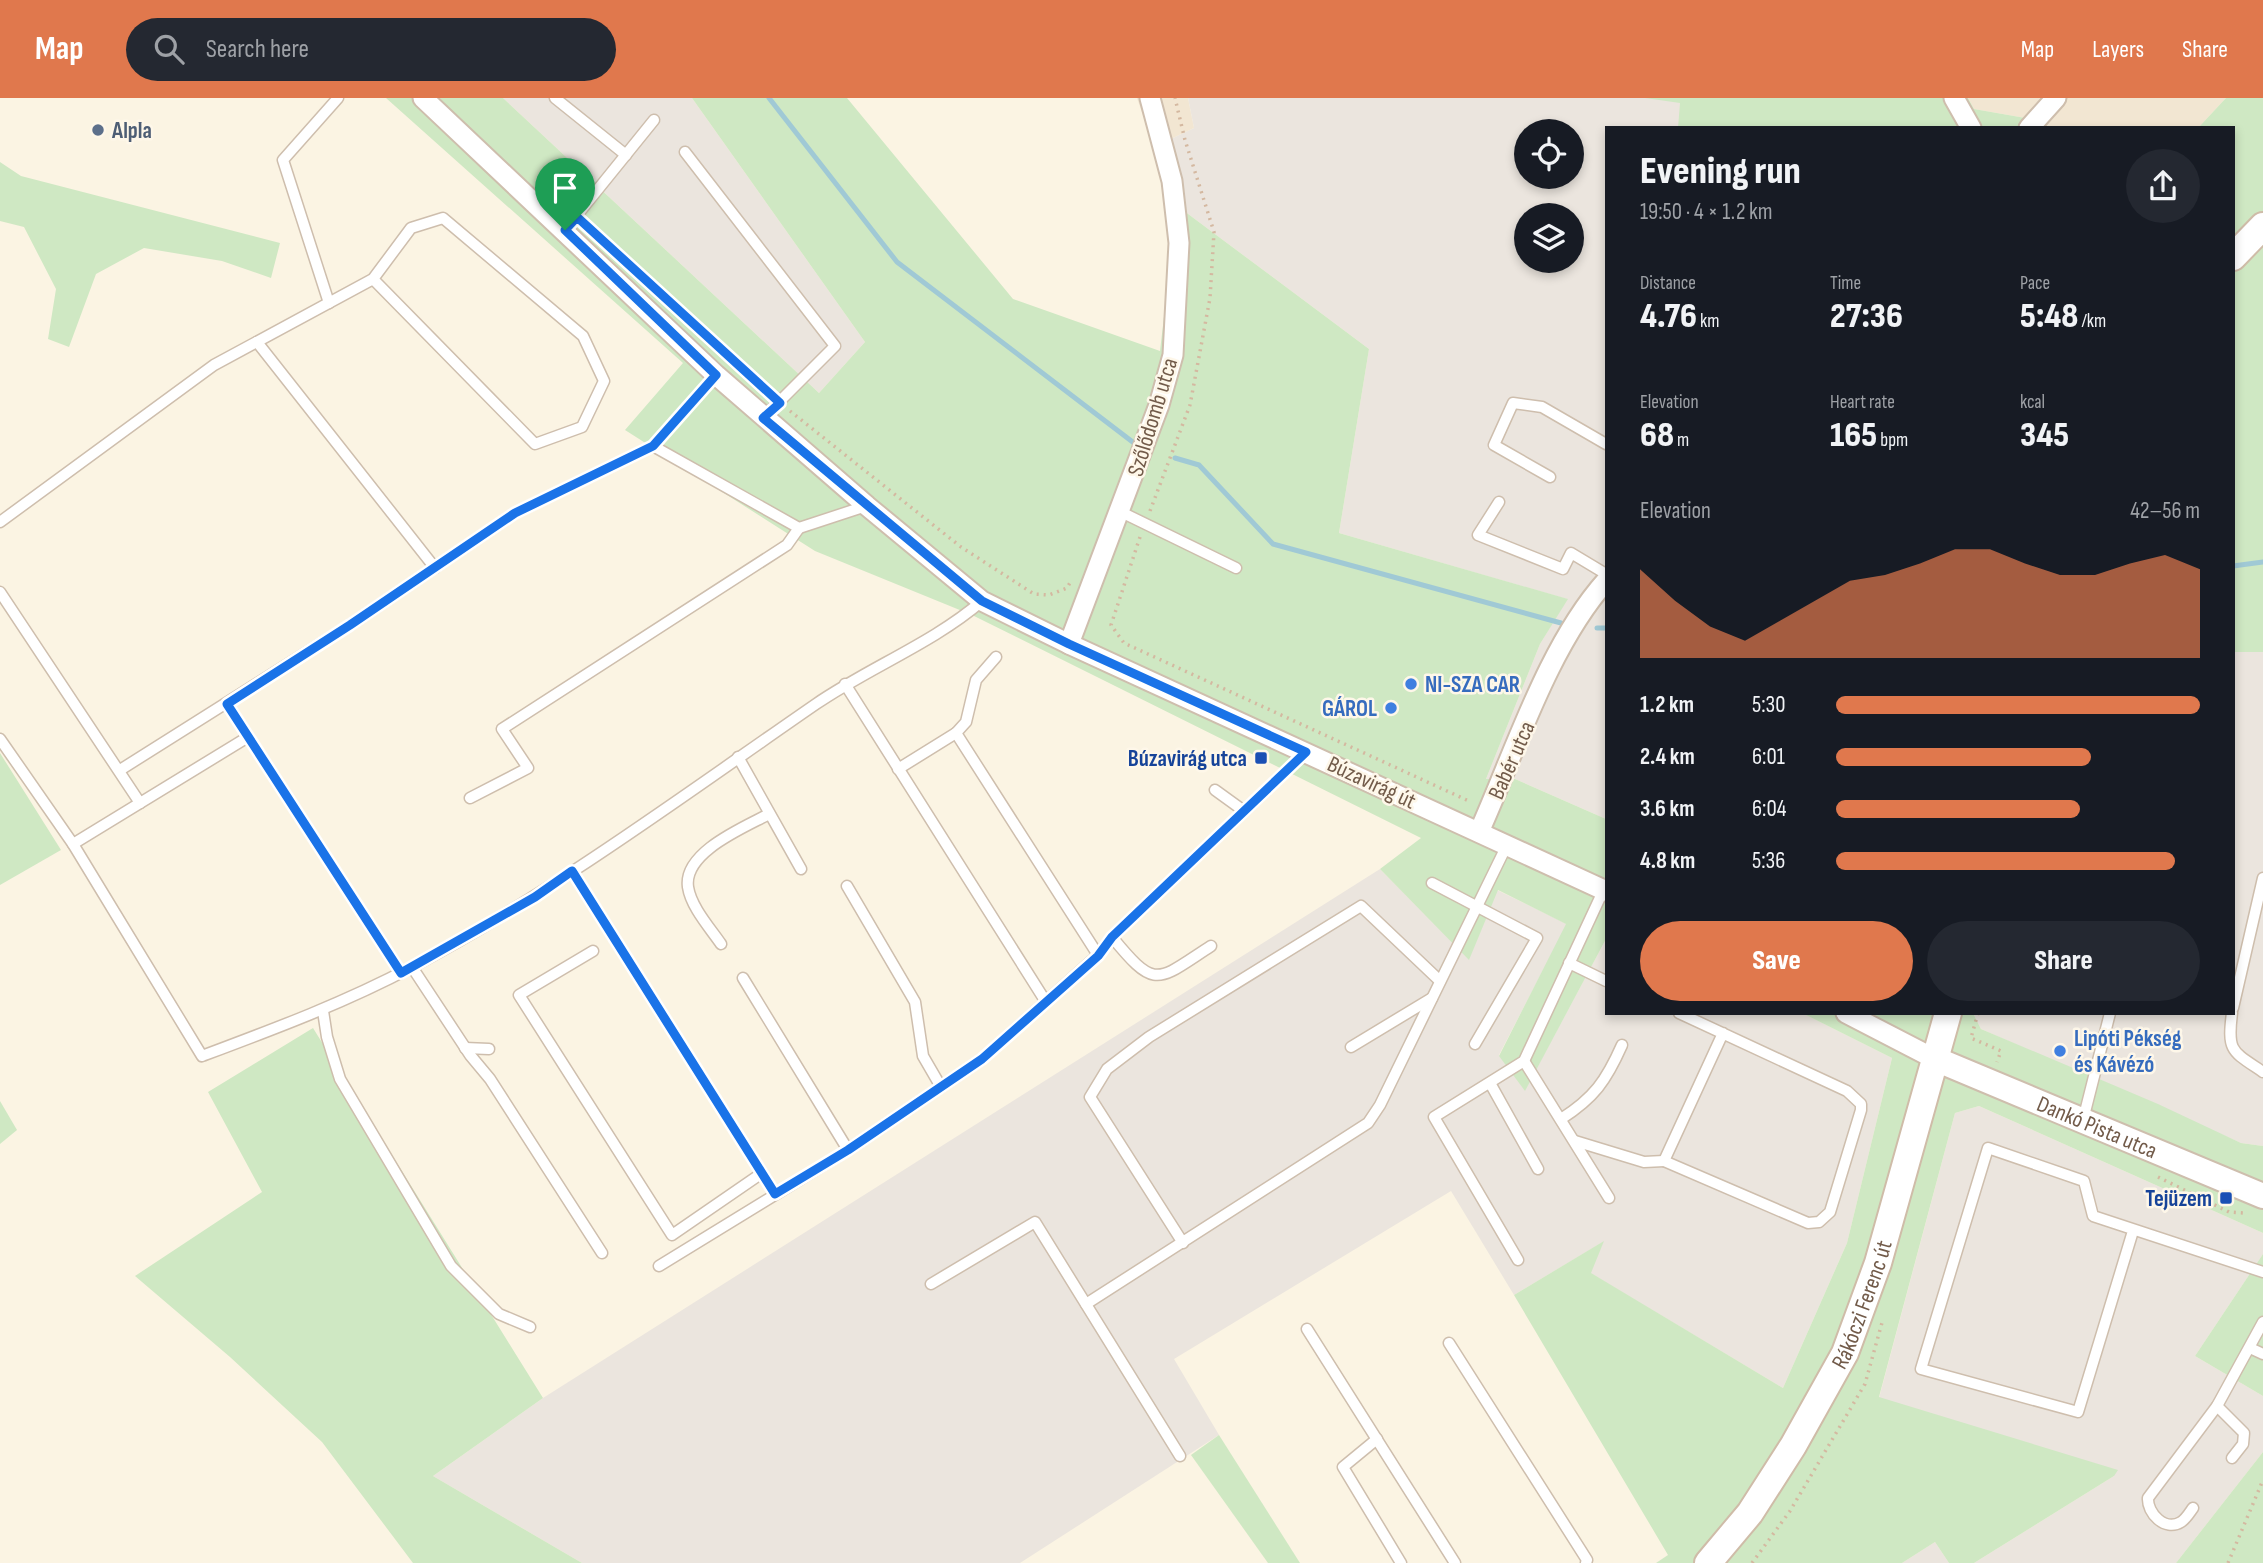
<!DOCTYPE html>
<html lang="en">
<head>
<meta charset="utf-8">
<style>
	body { margin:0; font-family:"Sofia Sans Condensed",sans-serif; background:#242831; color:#f1f3f6; height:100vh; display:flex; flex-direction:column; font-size:26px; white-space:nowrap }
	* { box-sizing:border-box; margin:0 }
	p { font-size:23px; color:#9ea1a6 }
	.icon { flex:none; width:38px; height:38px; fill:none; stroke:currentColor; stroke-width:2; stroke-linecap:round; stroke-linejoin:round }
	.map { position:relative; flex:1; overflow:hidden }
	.panel { position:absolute; left:1605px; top:28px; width:630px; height:889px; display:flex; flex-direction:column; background:#171b24; border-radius:0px; box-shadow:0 4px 10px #0003 }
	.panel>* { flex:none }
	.controls { position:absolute; left:1514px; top:21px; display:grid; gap:14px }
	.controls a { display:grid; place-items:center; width:70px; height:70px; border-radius:50%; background:#171b24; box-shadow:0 4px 10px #0003; font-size:35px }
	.pin { position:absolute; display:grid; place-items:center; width:60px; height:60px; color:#fff; margin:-72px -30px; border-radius:50% 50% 50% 0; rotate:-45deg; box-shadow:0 0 7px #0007 }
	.pin .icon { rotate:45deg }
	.round { display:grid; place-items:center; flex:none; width:74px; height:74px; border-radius:37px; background:#242831 }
	.head { display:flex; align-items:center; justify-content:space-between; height:119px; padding:0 35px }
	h1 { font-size:38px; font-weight:800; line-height:52px }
	.stats { display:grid; grid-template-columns:repeat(3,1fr); gap:10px; height:119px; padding:7px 35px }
	.stats div { display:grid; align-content:center }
	.stats b { font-size:35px; font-weight:800 }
	.stats small { font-size:19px; font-weight:400 }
	.stats p { font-size:19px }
	.chart { height:196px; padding:14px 35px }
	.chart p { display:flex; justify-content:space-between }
	.chart svg { width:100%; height:126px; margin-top:7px; fill:#e0784d; opacity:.7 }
	.cta { display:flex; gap:14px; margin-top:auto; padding:14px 35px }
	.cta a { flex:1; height:80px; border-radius:42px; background:#e0784d; color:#fff; font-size:28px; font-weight:800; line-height:80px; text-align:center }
	.cta a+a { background:#242831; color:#f1f3f6 }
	ul { padding:0 35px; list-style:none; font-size:23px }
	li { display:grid; grid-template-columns:112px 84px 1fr; align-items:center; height:52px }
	li i { height:18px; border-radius:9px; background:#e0784d }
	header { display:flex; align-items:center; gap:42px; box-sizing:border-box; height:98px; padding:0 35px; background:#e0784d; color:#fff }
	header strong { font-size:33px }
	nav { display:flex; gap:38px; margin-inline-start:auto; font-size:24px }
	.search { width:490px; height:63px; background:#242831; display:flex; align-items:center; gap:18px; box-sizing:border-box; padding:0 24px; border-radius:38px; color:#9ea1a6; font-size:26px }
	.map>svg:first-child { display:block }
</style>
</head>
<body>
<header>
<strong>Map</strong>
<div class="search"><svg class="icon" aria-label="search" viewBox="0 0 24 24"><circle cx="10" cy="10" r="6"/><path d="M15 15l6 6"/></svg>Search here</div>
<nav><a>Map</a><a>Layers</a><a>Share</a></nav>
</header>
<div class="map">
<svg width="2263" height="1465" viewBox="0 0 2263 1465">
	<rect width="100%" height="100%" fill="#fbf4e3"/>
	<!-- residential -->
	<g fill="#f2e6d2">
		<path d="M 1137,0 L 1188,0 L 1194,30 L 1154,49 Z"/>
		<path d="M 1968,0 L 2226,0 L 2198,30 L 2043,30 L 2048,24 L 1974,11 Z"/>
	</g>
	<!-- industrial -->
	<g fill="#ebe5de" fill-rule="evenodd">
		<path d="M 503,0 L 692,0 L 865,244 L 819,295 Z"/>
		<path d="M 1188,0 L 1770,0 L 1768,30 L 1606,30 L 1606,721 L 1515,681 L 1486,681 L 1540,546 L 1567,501 L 1339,435 L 1369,251 L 1164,98 L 1154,49 L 1194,30 ZM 1526,33 L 1572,33 L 1572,79 L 1526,79 ZM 1526,117 L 1572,117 L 1572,163 L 1526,163 Z"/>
		<path d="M 2233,554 L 2263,554 L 2263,1048 L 2241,1045 L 1981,931 L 1973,915 L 2233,915 Z"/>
		<path d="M 1380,771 L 1469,861 L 1497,792 L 1567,826 L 1499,957 L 1525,992 L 1606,841 L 1606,915 L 1802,915 L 1892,960 L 1847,1145 L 1783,1290 L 1590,1175 L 1603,1144 L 1514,1197 L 1451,1093 L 1174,1261 L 1219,1337 L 1020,1465 L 582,1465 L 433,1378 L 543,1300 Z"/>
		<path d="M 1979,1008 L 2263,1135 L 2263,1156 L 2195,1258 L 2263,1298 L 2263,1354 L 2176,1465 L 1974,1465 L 2114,1378 L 1879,1300 L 1955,1015 Z"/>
		<path d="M 1935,1444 L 1949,1465 L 1902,1465 Z"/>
	</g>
	<!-- green -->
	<g fill="#cfe8c3">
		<path d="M 386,0 L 503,0 L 819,295 L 865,244 L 692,0 L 847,0 L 1013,201 L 1160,253 L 1172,151 L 1164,98 L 1369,251 L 1339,435 L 1568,501 L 1540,546 L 1486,681 L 1515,681 L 1606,721 L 1606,841 L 1525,993 L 1499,958 L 1566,826 L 1498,792 L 1469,862 L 1380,771 L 1421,740 L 972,517 L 815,453 L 625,332 L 683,265 Z"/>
		<path d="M 1645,0 L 1968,0 L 1974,11 L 2049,24 L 2043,30 L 1678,30 L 1680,5 Z"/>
		<path d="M 2226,0 L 2263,0 L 2263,554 L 2233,554 L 2233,30 L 2198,30 Z"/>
		<path d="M 0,64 L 21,78 L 280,145 L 271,180 L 222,163 L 144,150 L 96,176 L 69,249 L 48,241 L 56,191 L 24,129 L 0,123 Z"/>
		<path d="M 0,655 L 61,752 L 0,787 Z"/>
		<path d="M 1802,915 L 1973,915 L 1981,931 L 2158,1006 L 2241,1045 L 2263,1048 L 2263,1135 L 1979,1008 L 1955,1015 L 1879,1299 L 2118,1372 L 2114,1378 L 1974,1465 L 1949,1465 L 1935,1444 L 1902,1465 L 1656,1465 L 1668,1457 L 1514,1197 L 1604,1143 L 1591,1175 L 1783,1290 L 1847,1145 L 1892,960 Z"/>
		<path d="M 313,930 L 543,1300 L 433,1378 L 582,1465 L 413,1465 L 322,1344 L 230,1259 L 135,1178 L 262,1094 L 208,994 Z"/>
		<path d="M 0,1003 L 17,1032 L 0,1046 Z"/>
		<path d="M 2263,1156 L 2263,1298 L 2195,1258 Z"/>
		<path d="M 1219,1337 L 1300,1465 L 1268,1465 L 1191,1357 Z"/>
		<path d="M 2263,1354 L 2263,1465 L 2176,1465 Z"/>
	</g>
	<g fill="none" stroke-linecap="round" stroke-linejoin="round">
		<!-- stream -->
		<g stroke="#a0c9d5" stroke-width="5">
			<path d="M 769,0 L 897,164 L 1134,345"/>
			<path d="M 1175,360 L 1199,367 L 1273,446 L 1561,525"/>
			<path d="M 2233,468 L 2263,464"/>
			<path d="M 1597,530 L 1606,530"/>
		</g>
		<defs>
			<g id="service">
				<path d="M 555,0 L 626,57"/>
				<path d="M 685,54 L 835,248 L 763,320"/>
				<path d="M 565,132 L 654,22"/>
				<path d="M 329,205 L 283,62 L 338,0"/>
				<path d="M 257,244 L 435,470"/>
				<path d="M 653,348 L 799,430 L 866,408"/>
				<path d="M 1550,379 L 1494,347 L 1513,305 L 1542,309 L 1606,346"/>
				<path d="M 1499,404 L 1478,437 L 1563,471 L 1571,455 L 1606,476"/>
				<path d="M 1121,414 L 1236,470"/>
				<path d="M 0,424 L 214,267 L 373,181 L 411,130 L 443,120 L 583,238 L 604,283 L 582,329 L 535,346 L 373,181"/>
				<path d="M 0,494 L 140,705"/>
				<path d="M 845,586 L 1046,904"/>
				<path d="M 227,606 L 401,875"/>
				<path d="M 956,635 L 1098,857"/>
				<path d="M 0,641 L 73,746 L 202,958 C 274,931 344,905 412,869 C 554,794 684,697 816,606 C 870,569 933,545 982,503"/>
				<path d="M 738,659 L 801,771"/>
				<path d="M 898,671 L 956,635 L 966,624 L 976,582 L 996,559"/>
				<path d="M 120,672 L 350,527 L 515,415 L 653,348 L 716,277"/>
				<path d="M 1215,692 L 1244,713"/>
				<path d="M 470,700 L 528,670 L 502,631 L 787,447 L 799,430"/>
				<path d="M 73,746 L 248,639"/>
				<path d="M 572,773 L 775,1096"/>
				<path d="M 1432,785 L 1537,840 L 1475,946"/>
				<path d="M 847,788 L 915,904 L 923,958 L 941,989"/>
				<path d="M 1112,839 C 1156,893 1157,883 1211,848"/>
				<path d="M 721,846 C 710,830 691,809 688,789 C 683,754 745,729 769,716"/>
				<path d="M 593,853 L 519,897 L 672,1137 L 762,1075"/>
				<path d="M 1569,865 L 1606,883"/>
				<path d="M 412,869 L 470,957 L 490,981 L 602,1155"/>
				<path d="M 743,880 L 848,1052"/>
				<path d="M 2233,910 L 2263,780"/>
				<path d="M 323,913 L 327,939 L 340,981 L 451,1168 L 499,1216 L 530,1229"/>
				<path d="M 1679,915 L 1847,993 L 1861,1006 L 1861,1012 L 1830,1114 L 1819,1124 L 1808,1125 L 1664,1063 L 1723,935"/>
				<path d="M 2232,915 C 2227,954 2232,953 2263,974"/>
				<path d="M 1351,949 L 1432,900"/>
				<path d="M 465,950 L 489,951"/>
				<path d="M 1524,963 L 1609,1100"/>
				<path d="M 1490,985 L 1538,1071"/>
				<path d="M 1561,1021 C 1594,1000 1606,983 1622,947"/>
				<path d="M 2083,1022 L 2110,915"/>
				<path d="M 1575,1043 L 1644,1064 L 1664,1063"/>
				<path d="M 2133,1133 L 2078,1314 L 1921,1271 L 1988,1050 L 2084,1083 L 2093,1118 L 2263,1174"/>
				<path d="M 1183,1145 L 1090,999 L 1107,971 L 1149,939 L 1361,808 L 1440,883"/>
				<path d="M 1518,1162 L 1434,1019 L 1524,963 L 1604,791"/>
				<path d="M 659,1168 L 848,1052 L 982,961 L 1098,857 L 1112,839 L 1306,654"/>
				<path d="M 931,1186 L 1035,1124 L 1180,1358"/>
				<path d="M 1086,1206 L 1368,1025 L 1380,1007 L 1507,747"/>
				<path d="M 1307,1231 L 1455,1465"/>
				<path d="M 1449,1245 L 1587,1462 L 1586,1465"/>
				<path d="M 2250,1250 L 2263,1256"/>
				<path d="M 2217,1308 L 2244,1335 L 2243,1346 L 2232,1360"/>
				<path d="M 1377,1341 L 1343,1369 L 1401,1465"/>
				<path d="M 2193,1410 C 2190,1414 2186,1421 2181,1424 C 2165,1434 2147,1415 2148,1400 L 2217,1308 L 2263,1224"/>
			</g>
			<g id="minor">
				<path d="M 423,0 L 716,277 L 867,408 L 982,503 L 1069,546 L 1606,793"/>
				<path d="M 1954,0 L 1971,30"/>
				<path d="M 2029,30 L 2056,0"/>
				<path d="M 1069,546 L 1159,307 L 1173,257 L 1179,145 L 1172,83 L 1150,0"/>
				<path d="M 1479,734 C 1515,654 1548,548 1606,483"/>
				<path d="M 1846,915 L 1933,960"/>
			</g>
			<g id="tertiary">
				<path id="s1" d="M 1933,960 L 2263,1098"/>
			</g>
			<g id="secondary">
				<path d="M 2233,159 L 2263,128"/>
				<path id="s2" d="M 1708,1465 L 1750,1415 L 1793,1348 L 1845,1255 L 1878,1165 L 1948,915"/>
			</g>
		</defs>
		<!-- service casing -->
		<use href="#service" stroke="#cebead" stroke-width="13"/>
		<!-- minor casing -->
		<use href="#minor" stroke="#cebead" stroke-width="23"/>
		<!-- tertiary casing -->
		<use href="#tertiary" stroke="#cebead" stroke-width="28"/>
		<!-- secondary casing -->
		<use href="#secondary" stroke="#cfbca8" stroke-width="30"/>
		<!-- path -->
		<g stroke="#d4b8a0" stroke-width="3.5" stroke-dasharray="2 5" stroke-linecap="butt">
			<path d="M 655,191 L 768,294"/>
			<path d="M 790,313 L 961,449 L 1034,496 L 1049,497 L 1067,490 L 1072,481"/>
			<path d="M 1150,413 L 1190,307 L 1210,200 L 1214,134 L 1185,42 L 1175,0"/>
			<path d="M 1140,439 L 1111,527 L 1124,545 L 1471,704"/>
			<path d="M 1978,915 L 1971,940 L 2001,953 L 1997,964"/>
			<path d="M 2158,1079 L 2229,1114 L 2243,1115"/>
			<path d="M 1752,1465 L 1790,1413 L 1865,1286 L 1883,1221"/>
			<path d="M 2228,1465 L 2263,1382"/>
		</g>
		<!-- service -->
		<use href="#service" stroke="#fff" stroke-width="10"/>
		<!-- minor -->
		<use href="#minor" stroke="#fff" stroke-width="19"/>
		<!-- tertiary -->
		<use href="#tertiary" stroke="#fff" stroke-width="24"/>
		<!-- secondary -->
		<use href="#secondary" stroke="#fff" stroke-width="26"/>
	</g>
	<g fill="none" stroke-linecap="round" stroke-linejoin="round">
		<defs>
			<path id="route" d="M 577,119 L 780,305 L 763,320 L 982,503 L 1069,546 L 1306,654 L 1112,839 L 1098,858 L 982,961 L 848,1052 L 775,1096 L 572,773 L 535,799 L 401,875 L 227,606 L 350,527 L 515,415 L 653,348 L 716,277 L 565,132 Z"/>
		</defs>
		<!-- route casing -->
		<use href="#route" stroke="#fff" stroke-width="14"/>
		<!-- route -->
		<use href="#route" stroke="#1a73e8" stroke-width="9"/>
	</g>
	<!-- markers -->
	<circle fill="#5c6f8a" stroke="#fef7e9" stroke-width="2.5" cx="98" cy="32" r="7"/>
	<g fill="#3f7fe0" stroke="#fef7e9" stroke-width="2.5">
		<circle cx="1411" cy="586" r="7"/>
		<circle cx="1391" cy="610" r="7"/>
		<circle cx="2060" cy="953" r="7"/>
	</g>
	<g fill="#1a4fb4" stroke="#fef7e9" stroke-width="2.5">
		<rect x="1254" y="653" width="14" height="14" rx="3.5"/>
		<rect x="2219" y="1093" width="14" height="14" rx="3.5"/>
	</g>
	<g text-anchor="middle" stroke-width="5" stroke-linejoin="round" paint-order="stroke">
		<!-- service labels -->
		<g font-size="23" font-weight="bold" fill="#4e5e75" stroke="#fef7e9" text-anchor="start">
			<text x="112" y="40">Alpla</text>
		</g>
		<!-- street labels -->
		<g font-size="23" fill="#725b4a" stroke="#fef7e9">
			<text transform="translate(1152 319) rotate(-73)" y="8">Szőlődomb utca</text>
			<text transform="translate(1511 662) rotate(-66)" y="8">Babér utca</text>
			<text transform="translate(1372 684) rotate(25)" y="8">Búzavirág út</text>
			<text dy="8" stroke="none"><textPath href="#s1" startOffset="178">Dankó Pista utca</textPath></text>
			<text dy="8" stroke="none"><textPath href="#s2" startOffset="303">Rákóczi Ferenc út</textPath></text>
		</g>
		<!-- shop labels -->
		<g font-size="23" font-weight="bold" fill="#366cbe" stroke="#fef7e9" text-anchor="start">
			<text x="1425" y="594">NI-SZA CAR</text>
			<text x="1377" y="618" text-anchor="end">GÁROL</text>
			<text x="2074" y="948">Lipóti Pékség<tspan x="2074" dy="26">és Kávézó</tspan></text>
		</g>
		<!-- transit labels -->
		<g font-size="23" font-weight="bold" fill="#164399" stroke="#fef7e9" text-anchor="end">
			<text x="1247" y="668">Búzavirág utca</text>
			<text x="2212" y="1108">Tejüzem</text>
		</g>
	</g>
</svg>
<div class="controls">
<a><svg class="icon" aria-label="locate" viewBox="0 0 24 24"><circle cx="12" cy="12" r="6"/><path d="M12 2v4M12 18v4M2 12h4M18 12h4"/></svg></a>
<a><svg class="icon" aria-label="layers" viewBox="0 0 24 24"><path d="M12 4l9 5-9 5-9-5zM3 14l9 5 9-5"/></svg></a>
</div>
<div class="pin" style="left:565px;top:132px;background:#1e9e55"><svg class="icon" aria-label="arrive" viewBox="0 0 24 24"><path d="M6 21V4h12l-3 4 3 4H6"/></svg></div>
<section class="panel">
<div class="head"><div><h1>Evening run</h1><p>19:50 · 4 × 1.2 km</p></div><a class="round"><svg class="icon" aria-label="share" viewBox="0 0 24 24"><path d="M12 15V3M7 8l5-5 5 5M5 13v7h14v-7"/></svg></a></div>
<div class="stats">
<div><p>Distance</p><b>4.76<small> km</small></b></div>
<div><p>Time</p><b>27:36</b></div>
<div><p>Pace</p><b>5:48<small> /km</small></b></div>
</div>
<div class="stats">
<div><p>Elevation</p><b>68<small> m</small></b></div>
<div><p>Heart rate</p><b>165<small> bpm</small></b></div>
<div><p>kcal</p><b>345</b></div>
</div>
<div class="chart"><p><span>Elevation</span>42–56 m</p>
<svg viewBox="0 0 160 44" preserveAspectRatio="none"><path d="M0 44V13L10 24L20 33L30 38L40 31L50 24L60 17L70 15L80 11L90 6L100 6L110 11L120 15L130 15L140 11L150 8L160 13V44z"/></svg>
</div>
<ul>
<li><b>1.2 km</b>5:30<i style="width:100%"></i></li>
<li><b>2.4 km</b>6:01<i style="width:70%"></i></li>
<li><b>3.6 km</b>6:04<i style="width:67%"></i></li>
<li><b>4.8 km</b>5:36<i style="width:93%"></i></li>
</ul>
<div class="cta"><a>Save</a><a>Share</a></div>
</section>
</div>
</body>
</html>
